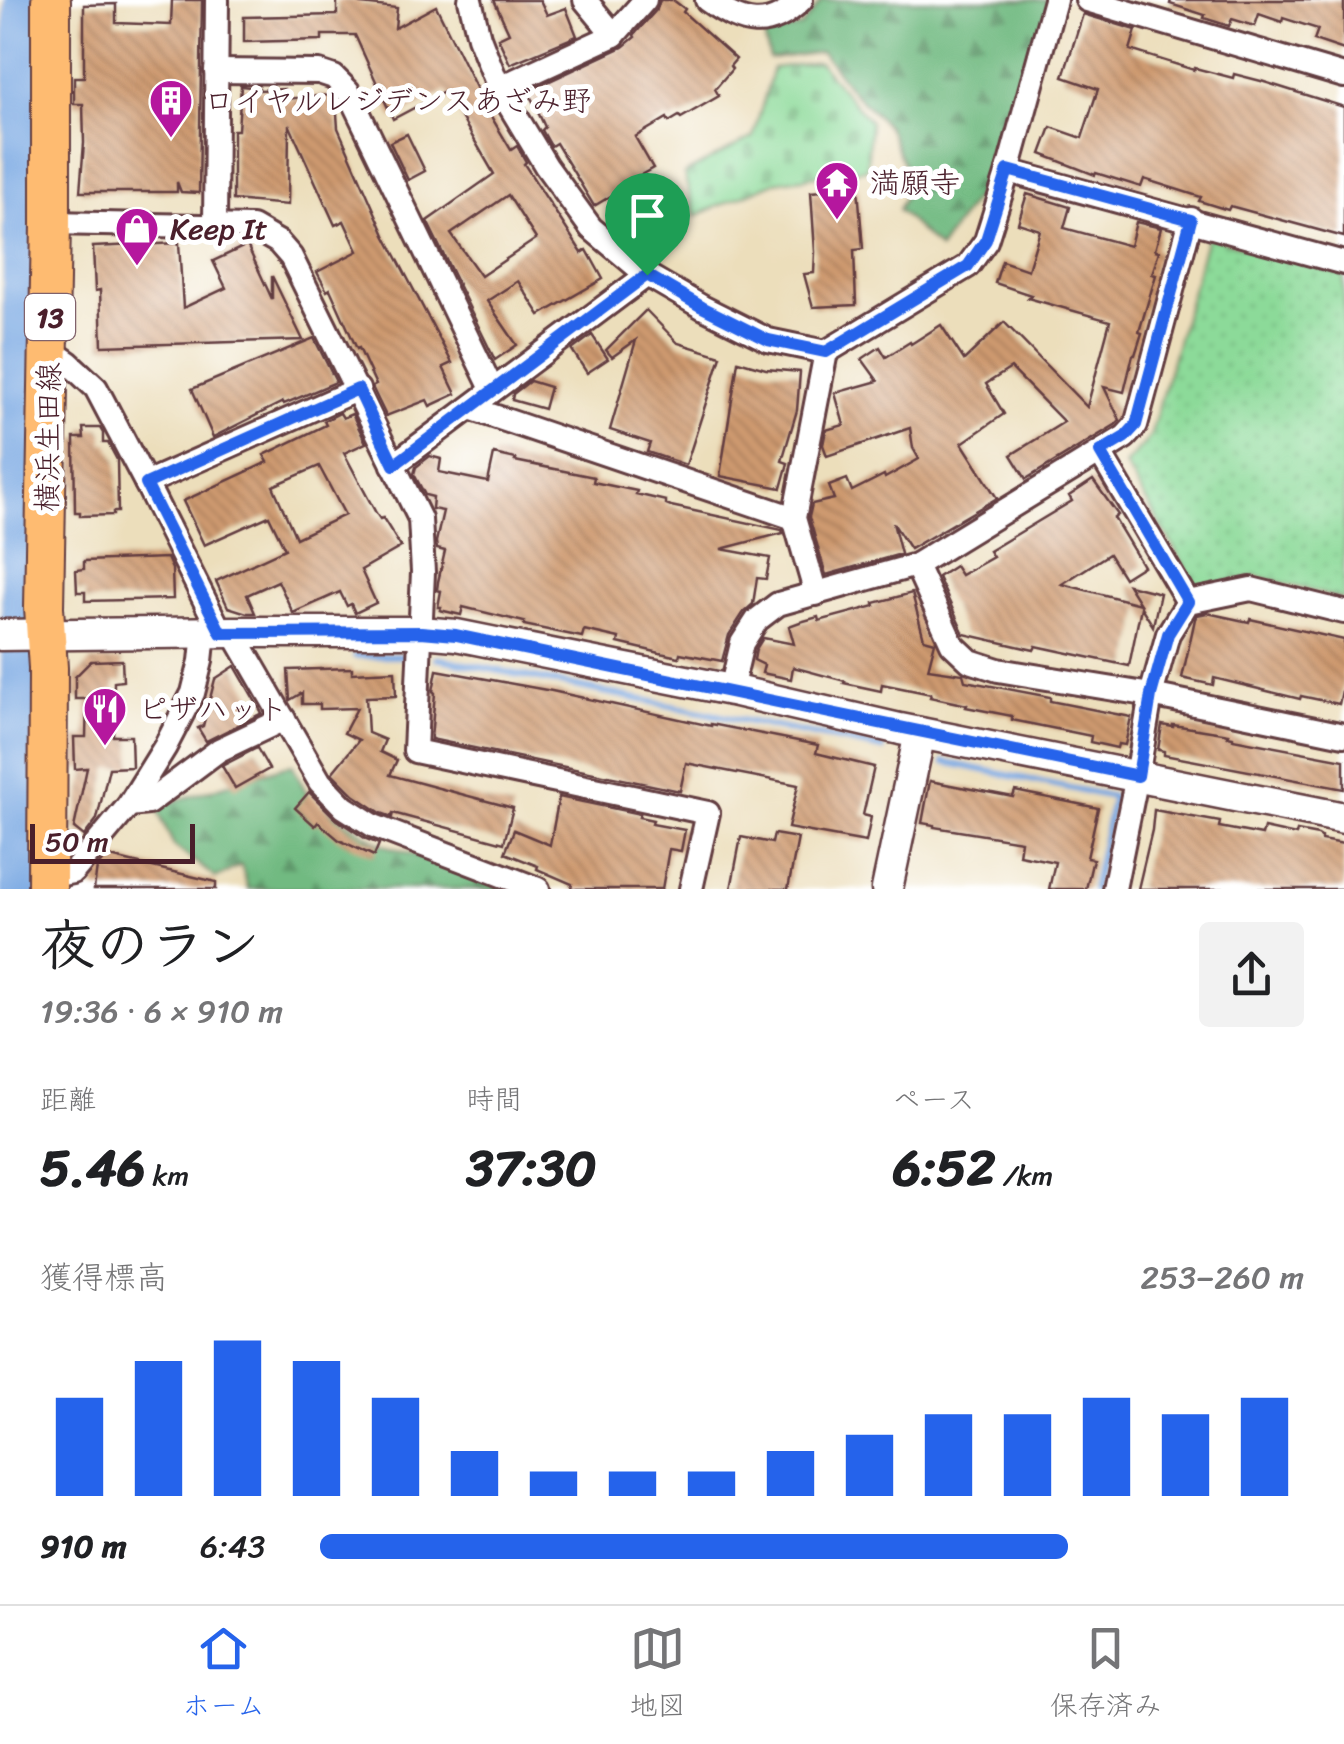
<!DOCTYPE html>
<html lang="ja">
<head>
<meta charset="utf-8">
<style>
	body { margin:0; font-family:Sriracha,"Klee One",sans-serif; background:#f2f2f2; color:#202124; height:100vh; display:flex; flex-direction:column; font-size:38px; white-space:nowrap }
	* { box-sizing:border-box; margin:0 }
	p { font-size:32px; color:#757577 }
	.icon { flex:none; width:55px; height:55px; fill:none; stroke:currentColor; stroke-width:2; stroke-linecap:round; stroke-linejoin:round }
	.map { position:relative; height:889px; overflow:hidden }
	.side { display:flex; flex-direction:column; background:#fff; flex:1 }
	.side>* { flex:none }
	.scale { position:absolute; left:30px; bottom:25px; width:165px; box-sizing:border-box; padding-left:10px; border:5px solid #4a1f2b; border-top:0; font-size:28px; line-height:35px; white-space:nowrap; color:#4a1f2b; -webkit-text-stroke:8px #fff; paint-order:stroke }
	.pin { position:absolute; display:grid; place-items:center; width:85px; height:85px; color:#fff; margin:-102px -42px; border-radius:50% 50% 50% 0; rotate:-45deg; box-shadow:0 0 10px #0007 }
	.pin .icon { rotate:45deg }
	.round { display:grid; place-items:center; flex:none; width:105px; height:105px; border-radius:10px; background:#f2f2f2 }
	.overview { display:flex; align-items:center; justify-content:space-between; height:170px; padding:0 40px }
	h1 { font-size:55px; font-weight:800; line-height:75px }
	.figures { display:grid; grid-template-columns:repeat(3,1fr); gap:15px; height:170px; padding:10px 40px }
	.figures div { display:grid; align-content:center }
	.figures b { font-size:50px; font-weight:800 }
	.figures small { font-size:28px; font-weight:400 }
	.figures p { font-size:28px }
	.chart { height:280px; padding:20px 40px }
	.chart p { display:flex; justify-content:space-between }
	.chart svg { width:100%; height:180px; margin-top:10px; stroke:#2563eb; stroke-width:6 }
	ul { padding:0 40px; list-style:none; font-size:32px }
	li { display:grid; grid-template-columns:160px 120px 1fr; align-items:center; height:75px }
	li i { height:25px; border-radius:12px; background:#2563eb }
	.tab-bar { display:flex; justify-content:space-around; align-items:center; height:140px; border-top:2px solid #e0e0e0; background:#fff; font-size:28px; color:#757577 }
	.tab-bar a { display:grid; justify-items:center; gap:5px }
	.tab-bar .on { color:#2563eb }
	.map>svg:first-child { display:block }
</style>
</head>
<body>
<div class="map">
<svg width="1344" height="889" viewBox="0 0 1344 889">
	<defs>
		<pattern id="forest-firs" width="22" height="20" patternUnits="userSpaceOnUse" patternTransform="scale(2.5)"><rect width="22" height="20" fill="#71ba81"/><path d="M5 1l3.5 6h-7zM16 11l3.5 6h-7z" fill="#5f976a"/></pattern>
		<pattern id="cemetery-stones" width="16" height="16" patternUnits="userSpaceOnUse" patternTransform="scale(2.5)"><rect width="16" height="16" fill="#8cda99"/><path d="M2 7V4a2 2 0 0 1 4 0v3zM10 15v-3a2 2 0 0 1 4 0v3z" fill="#7abb84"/></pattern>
		<pattern id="park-dots" width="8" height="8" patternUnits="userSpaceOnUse" patternTransform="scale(2.5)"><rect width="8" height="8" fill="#8cda99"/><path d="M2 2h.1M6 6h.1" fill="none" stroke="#7abb84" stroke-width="1.8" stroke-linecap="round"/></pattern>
		<pattern id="building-back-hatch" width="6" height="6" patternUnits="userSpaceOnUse" patternTransform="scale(2.5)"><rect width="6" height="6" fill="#ce9a6f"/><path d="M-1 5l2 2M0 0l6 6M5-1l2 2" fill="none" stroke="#a97d5b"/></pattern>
	</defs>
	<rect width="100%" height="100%" fill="#fff"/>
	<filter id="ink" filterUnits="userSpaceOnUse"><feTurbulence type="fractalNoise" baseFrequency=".01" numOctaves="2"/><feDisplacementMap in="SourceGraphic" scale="20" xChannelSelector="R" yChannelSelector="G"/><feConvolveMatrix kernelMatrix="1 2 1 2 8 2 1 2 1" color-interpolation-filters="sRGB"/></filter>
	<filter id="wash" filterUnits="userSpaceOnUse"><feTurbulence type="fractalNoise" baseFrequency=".0048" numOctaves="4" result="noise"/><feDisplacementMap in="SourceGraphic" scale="40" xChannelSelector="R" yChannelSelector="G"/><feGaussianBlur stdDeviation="2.25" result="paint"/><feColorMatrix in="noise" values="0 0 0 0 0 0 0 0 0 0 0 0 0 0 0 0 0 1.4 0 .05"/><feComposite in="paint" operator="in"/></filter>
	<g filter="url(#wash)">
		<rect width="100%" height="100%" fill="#ecdebb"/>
		<!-- forest -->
		<g fill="url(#forest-firs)" stroke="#5e6c56" stroke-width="2.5">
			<path d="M 822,0 L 1049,0 L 1010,147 L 939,249 L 898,210 L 911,181 L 887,126 L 851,90 L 822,52 L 770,59 L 764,36 L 801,27 Z"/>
			<path d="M 292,764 L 309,798 L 379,843 L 516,889 L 248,889 L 241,865 L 216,878 L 174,846 L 156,807 Z"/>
		</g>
		<!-- cemetery -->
		<path fill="url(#cemetery-stones)" stroke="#6b7c62" stroke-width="2.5" d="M 819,62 L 870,122 L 867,169 L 775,182 L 695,216 L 684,174 L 753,137 L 773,68 Z"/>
		<!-- park -->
		<path fill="url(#park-dots)" stroke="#6b7c62" stroke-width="2.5" d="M 1207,237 L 1344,275 L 1344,600 L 1258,576 L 1197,587 L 1125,465 L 1150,437 Z"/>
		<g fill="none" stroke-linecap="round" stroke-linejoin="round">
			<!-- stream -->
			<g stroke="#78a7e2" stroke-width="6">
				<path d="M 355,656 L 403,656"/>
				<path d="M 436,658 L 883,749"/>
				<path d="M 944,762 L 1113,797 L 1093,889"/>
			</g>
			<!-- river -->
			<path stroke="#78a7e2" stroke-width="40" d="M 20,889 L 24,0"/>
		</g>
		<g id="blocks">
			<!-- building -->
			<g fill="url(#building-back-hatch)" fill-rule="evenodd">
				<path d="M 172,0 L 202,0 L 199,193 L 181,192 L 177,182 L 177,192 L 80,192 L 84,143 L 83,104 L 74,104 L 74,77 L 84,77 L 84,5 L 116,4 L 116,23 L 171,25 Z"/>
				<path d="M 337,0 L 360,0 L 360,4 L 397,8 L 395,28 L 436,6 L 486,108 L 511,150 L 517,146 L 526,162 L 524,164 L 582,253 L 587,250 L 603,279 L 540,315 L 518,281 L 487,301 L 517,345 L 495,360 L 427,221 L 494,174 L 446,91 L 393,119 L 355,35 L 322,35 L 322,40 L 244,42 L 244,17 L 337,15 ZM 508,195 L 536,239 L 481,276 L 451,234 Z"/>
				<path d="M 494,0 L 540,0 L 547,15 L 566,8 L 577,36 L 510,64 L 498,38 L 509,33 Z"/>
				<path d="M 660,0 L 673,0 L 685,9 L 683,12 L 736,59 L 730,66 L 732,69 L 715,89 L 719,96 L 681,118 L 679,116 L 669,122 L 667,118 L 635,137 L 653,168 L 639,176 L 641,178 L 594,206 L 556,143 L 551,146 L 542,130 L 545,127 L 528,91 L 623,47 L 635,37 L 634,35 L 657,9 Z"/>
				<path d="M 1171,0 L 1344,0 L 1344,50 L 1314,40 L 1318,29 L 1283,18 L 1282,22 L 1259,14 L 1255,26 L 1232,19 L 1229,26 L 1204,18 L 1205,15 L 1170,4 Z"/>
				<path d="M 1083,14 L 1136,30 L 1130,50 L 1194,70 L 1195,68 L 1233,78 L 1234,74 L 1261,81 L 1344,107 L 1344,237 L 1230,206 L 1228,210 L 1199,201 L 1201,197 L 1144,179 L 1141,187 L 1096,173 L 1095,175 L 1041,154 L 1051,127 L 1082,138 L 1098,89 L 1063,77 Z"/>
				<path d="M 241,86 L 259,88 L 259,90 L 284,89 L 284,99 L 331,95 L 336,100 L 338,128 L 385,235 L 452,363 L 443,367 L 456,394 L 430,406 L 427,400 L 386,416 L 373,389 L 372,387 L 376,385 L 359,348 L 357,349 L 330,289 L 327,291 L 317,272 L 358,251 L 344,221 L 335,225 L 289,124 L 288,205 L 233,200 L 233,130 L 238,130 Z"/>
				<path d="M 407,134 L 425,171 L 408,180 L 390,142 Z"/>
				<path d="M 858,188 L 863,249 L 854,250 L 856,305 L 813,307 L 804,274 L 814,273 L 815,252 L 811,192 Z"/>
				<path d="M 1027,194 L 1070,207 L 1064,228 L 1130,246 L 1136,222 L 1161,228 L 1155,250 L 1159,251 L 1152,274 L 1156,275 L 1139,332 L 1142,333 L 1135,355 L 1133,355 L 1124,392 L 1104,387 L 1120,420 L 1115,425 L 1026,479 L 1011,455 L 1064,422 L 1011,368 L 986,384 L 1004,414 L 962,443 L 997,498 L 910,549 L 893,523 L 901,554 L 826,575 L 809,517 L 812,504 L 834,499 L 829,486 L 847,479 L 852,491 L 884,475 L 885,478 L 919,459 L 913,448 L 910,428 L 827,456 L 823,445 L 826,430 L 844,425 L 835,393 L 878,381 L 862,359 L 880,347 L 886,357 L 910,342 L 911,344 L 941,325 L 964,360 L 1004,322 L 1087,407 L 1110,321 L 1028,298 L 1031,295 L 995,283 L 1002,261 L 1028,270 L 1040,230 L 1018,223 Z"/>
				<path d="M 179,243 L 183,308 L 226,288 L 213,261 L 247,245 L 272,299 L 272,276 L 303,340 L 102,346 L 100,290 L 95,291 L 93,247 Z"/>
				<path d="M 646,310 L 678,343 L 721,356 L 686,465 L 647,452 L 650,443 L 610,430 L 636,340 L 612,357 L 606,350 Z"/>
				<path d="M 592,335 L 608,359 L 587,373 L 572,350 Z"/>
				<path d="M 314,338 L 336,382 L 284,404 L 283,402 L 213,437 L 192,389 Z"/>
				<path d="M 738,361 L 766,369 L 800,372 L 797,410 L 782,461 L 788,463 L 781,488 L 720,476 Z"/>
				<path d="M 530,381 L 550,387 L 544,409 L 512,400 L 513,394 Z"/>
				<path d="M 340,413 L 343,418 L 352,414 L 366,443 L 344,453 L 376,513 L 380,519 L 383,518 L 401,547 L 361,570 L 376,603 L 355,613 L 351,604 L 347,606 L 340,592 L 293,613 L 278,581 L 247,595 L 255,613 L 247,613 L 228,607 L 216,581 L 285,549 L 269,516 L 204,545 L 183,501 L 268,462 L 264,455 L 326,425 L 324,421 ZM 319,466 L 345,515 L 296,538 L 273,486 Z"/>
				<path d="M 83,428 L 100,428 L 103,433 L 103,443 L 108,443 L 117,460 L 118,512 L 113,512 L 113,515 L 80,516 L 80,512 L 75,512 L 74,438 L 84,438 Z"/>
				<path d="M 494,454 L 516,459 L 515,461 L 594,477 L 593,482 L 637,491 L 636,494 L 666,501 L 666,504 L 671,506 L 782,530 L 783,533 L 721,549 L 770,558 L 766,579 L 757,578 L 753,604 L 744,612 L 729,635 L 722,661 L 680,653 L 679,657 L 660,653 L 618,643 L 619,638 L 584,630 L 582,637 L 524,625 L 524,622 L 463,607 L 461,615 L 440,610 L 441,607 L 438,607 L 441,591 L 437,590 L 438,582 L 445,551 L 437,549 L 436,542 L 443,511 L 432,509 L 433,497 L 425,495 L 414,474 L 416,467 L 430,456 L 441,459 L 439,472 L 488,482 Z"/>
				<path d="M 1093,480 L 1118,515 L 1114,518 L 1143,566 L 1124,578 L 1109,554 L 1062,584 L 1140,604 L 1128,585 L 1160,593 L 1153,626 L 1141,607 L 1129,666 L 1036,646 L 1034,650 L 964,634 L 938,577 L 955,566 L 961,575 L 993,557 L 989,551 L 1072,501 L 1069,496 Z"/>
				<path d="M 167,558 L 172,569 L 173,599 L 85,601 L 85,592 L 77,592 L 76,570 L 84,569 L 84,561 Z"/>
				<path d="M 912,593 L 924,639 L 935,642 L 928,669 L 963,674 L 965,681 L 1050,697 L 1050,701 L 1131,717 L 1125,745 L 1118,744 L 1117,748 L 1090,742 L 1091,736 L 1012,720 L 1012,716 L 966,707 L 967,705 L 930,697 L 931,694 L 882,684 L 881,691 L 844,683 L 845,681 L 793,667 L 791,679 L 762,673 L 764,665 L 754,660 L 756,649 L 763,638 L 794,644 L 789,626 L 800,622 L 818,617 L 819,621 L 875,606 L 874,603 Z"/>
				<path d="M 1207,613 L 1249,622 L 1250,619 L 1344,640 L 1344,682 L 1339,704 L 1301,696 L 1300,699 L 1214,678 L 1213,685 L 1182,678 L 1195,619 L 1197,615 Z"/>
				<path d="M 122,660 L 123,681 L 114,682 L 113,736 L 131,736 L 132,767 L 109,768 L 97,819 L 84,836 L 74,828 L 87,768 L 75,769 L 74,737 L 86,737 L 87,699 L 75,699 L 75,677 L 91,661 Z"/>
				<path d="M 235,666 L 262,713 L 206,741 L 198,728 L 203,726 L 215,679 Z"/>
				<path d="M 352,668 L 352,673 L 395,671 L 396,696 L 366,697 L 368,733 L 385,740 L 380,752 L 397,760 L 390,775 L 513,808 L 504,843 L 393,813 L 392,817 L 381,813 L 354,795 L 332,773 L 359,740 L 344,733 L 357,708 L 320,709 L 320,704 L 302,704 L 302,693 L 290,700 L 288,670 Z"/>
				<path d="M 437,670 L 552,691 L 711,726 L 711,724 L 818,745 L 816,753 L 874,767 L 863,815 L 871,817 L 866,842 L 788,828 L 798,785 L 686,763 L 680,791 L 431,739 L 435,693 L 433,691 Z"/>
				<path d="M 1162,725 L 1173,727 L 1173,725 L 1229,734 L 1228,736 L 1233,737 L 1233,739 L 1344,760 L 1344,789 L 1164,755 L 1164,751 L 1158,750 Z"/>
				<path d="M 257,748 L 269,769 L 235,788 L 222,766 Z"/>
				<path d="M 930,781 L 1013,797 L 1015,791 L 1098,808 L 1087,858 L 1093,859 L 1086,889 L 1049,889 L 1055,862 L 1019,855 L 1021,841 L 934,827 L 934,825 L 922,823 Z"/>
				<path d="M 309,792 L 336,819 L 366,839 L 379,844 L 374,856 L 339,840 L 318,822 L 315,826 L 295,808 Z"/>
				<path d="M 559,797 L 640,814 L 639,817 L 653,820 L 652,824 L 685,830 L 681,851 L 669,849 L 662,889 L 571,889 L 572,884 L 537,869 L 538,866 L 505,853 L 514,830 L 550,845 Z"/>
				<path d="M 1154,810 L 1220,822 L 1219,827 L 1262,835 L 1264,828 L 1296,835 L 1297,831 L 1318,835 L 1321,837 L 1321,840 L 1344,844 L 1344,889 L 1138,889 L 1152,830 Z"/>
				<path d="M 774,834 L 798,838 L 788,889 L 731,889 L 741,837 L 772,843 Z"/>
				<path d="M 106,856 L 216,882 L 216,889 L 94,889 L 97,867 Z"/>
			</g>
		</g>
	</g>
	<g filter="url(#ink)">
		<use href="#blocks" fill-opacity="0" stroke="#623c41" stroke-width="2.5"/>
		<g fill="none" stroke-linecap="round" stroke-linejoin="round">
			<defs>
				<g id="minor">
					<path d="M 470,0 L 479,37 L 499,88 L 546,166 L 591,228 L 647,275 L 702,307 L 768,340 L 826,352 L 968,266 L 986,241 L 1008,171 L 1055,0"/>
					<path d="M 585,0 L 614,35"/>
					<path d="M 707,0 C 742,25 768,33 801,0"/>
					<path d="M 1087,0 L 1344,76"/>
					<path d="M 216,71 L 319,72 L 334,77 L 348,91 L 492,389"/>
					<path d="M 499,88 L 614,35 L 645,0"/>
					<path d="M 1008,171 L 1344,263"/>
					<path d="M 51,223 L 252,227 L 278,242 L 291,257 L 420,519 L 423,572 L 415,751 L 708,813 L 691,889"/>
					<path d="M 215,225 L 217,0"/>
					<path d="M 49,349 L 69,363 L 96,388 L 146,483 L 221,633"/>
					<path d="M 470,408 L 794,518"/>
					<path d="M 1100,453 L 1188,602"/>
					<path d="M 393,465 L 647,275"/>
					<path d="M 146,483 L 358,389"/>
					<path d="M 916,565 L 952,644 L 970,661 L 998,670 L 1151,695 L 1344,735"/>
					<path d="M 816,594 L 794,518 L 826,352"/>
					<path d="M 233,632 L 320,782 L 344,807 L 374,826 L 538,889"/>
					<path d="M 731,690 L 742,643 L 757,620 L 778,604 L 916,565 L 1125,437 L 1136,425 L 1191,219"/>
					<path d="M 129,805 L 148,803 L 219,750 L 284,719"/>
					<path d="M 47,877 L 73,872 L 129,805 L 165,747 L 193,693 L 201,661 L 204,633"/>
					<path d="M 1114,889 L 1137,776 L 1151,695 L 1168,634 L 1188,602 L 1251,589 L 1344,612"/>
				</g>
				<g id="tertiary">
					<path d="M 0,635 L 233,632 L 421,632 L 456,635 L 731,690 L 900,729 L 1344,818"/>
					<path d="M 887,889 L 920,733"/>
				</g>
				<path id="primary" d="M 47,889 L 48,668 L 44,607 L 51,223 L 51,0"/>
			</defs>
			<!-- minor casing -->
			<use href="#minor" stroke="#623c41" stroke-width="28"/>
			<!-- tertiary casing -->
			<use href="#tertiary" stroke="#623c41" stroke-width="35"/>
			<!-- primary casing -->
			<use href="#primary" stroke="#623c41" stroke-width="42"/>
			<!-- minor -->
			<use href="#minor" stroke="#fff" stroke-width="22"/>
			<!-- tertiary -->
			<use href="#tertiary" stroke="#fff" stroke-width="30"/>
			<!-- primary -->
			<use href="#primary" stroke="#febb71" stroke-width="38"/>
		</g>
	</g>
	<g fill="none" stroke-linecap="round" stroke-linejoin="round" filter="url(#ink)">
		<defs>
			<path id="route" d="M 1008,170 L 1191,220 L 1136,425 L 1125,437 L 1100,452 L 1188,602 L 1168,634 L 1151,695 L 1138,776 C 910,731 684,681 456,635 L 421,632 L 221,633 L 146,484 L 358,389 L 394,465 L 647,275 L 702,307 L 768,340 L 826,352 L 968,266 L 986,240 Z"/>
		</defs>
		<!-- route casing -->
		<use href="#route" stroke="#fff" stroke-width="20"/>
		<!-- route -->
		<use href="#route" stroke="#2563eb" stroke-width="12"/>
	</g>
	<!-- icons -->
	<defs>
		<symbol id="building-pin" viewBox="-11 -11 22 30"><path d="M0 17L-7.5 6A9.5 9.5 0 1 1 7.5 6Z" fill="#b5179e" stroke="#fff"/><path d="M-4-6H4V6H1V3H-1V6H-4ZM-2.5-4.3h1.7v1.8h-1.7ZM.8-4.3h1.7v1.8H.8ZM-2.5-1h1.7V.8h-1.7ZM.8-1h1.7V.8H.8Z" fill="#fff"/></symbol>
		<symbol id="temple-pin" viewBox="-11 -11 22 30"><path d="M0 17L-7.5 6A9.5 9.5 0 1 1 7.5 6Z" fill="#b5179e" stroke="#fff"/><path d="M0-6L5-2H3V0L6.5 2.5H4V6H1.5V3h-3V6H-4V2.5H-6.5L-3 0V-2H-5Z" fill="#fff"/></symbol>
		<symbol id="shop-pin" viewBox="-11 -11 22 30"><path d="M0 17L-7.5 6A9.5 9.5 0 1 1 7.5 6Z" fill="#b5179e" stroke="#fff"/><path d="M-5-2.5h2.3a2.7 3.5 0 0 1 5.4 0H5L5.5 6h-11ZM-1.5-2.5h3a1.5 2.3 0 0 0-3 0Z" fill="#fff"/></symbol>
		<symbol id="restaurant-pin" viewBox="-11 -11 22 30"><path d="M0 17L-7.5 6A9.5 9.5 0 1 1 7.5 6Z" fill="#b5179e" stroke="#fff"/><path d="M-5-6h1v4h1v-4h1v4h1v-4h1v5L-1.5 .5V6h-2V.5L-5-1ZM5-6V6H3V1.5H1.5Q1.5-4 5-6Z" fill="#fff"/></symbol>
	</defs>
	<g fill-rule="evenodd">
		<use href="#building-pin" x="146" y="76" width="50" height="68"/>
		<use href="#temple-pin" x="812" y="158" width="50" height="68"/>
		<use href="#shop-pin" x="112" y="204" width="50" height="68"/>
		<use href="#restaurant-pin" x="80" y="684" width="50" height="68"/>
	</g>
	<g text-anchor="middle" stroke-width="10" stroke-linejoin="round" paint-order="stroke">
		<!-- shield labels -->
		<rect fill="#fff" stroke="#80626b" stroke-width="2.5" x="25" y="294" width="50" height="46" rx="8"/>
		<g font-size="28" font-weight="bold" fill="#4a1f2b">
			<text x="50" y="327">13</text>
		</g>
		<!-- poi labels -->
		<g font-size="30" fill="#4a1f2b" stroke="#fff" text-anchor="start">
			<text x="204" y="111">ロイヤルレジデンスあざみ野</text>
			<text x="870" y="193">満願寺</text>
			<text x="170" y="239">Keep It</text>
			<text x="138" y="719">ピザハット</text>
		</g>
		<!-- street labels -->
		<g font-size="30" fill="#4a1f2b" stroke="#fff">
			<text transform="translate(48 437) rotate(-89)" y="10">横浜生田線</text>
		</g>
	</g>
</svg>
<div class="scale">50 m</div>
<div class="pin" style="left:647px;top:275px;background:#1e9e55"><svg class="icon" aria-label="arrive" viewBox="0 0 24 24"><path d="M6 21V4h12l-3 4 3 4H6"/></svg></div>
</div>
<section class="side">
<div class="overview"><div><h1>夜のラン</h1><p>19:36 · 6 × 910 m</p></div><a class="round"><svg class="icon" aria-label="share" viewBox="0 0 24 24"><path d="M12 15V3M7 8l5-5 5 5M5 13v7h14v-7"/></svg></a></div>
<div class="figures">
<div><p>距離</p><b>5.46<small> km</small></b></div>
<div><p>時間</p><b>37:30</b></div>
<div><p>ペース</p><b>6:52<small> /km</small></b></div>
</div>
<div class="chart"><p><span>獲得標高</span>253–260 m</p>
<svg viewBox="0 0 160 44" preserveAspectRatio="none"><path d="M5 44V20M15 44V11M25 44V6M35 44V11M45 44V20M55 44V33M65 44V38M75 44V38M85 44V38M95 44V33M105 44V29M115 44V24M125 44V24M135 44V20M145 44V24M155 44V20"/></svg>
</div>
<ul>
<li><b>910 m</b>6:43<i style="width:76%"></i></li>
</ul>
</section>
<nav class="tab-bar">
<a class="on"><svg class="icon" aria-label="home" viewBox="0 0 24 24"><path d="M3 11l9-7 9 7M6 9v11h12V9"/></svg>ホーム</a>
<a><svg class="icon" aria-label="map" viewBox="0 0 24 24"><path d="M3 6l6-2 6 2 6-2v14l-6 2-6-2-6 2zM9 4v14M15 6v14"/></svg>地図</a>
<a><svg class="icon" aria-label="saved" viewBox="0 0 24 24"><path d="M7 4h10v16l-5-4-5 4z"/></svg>保存済み</a>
</nav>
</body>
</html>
